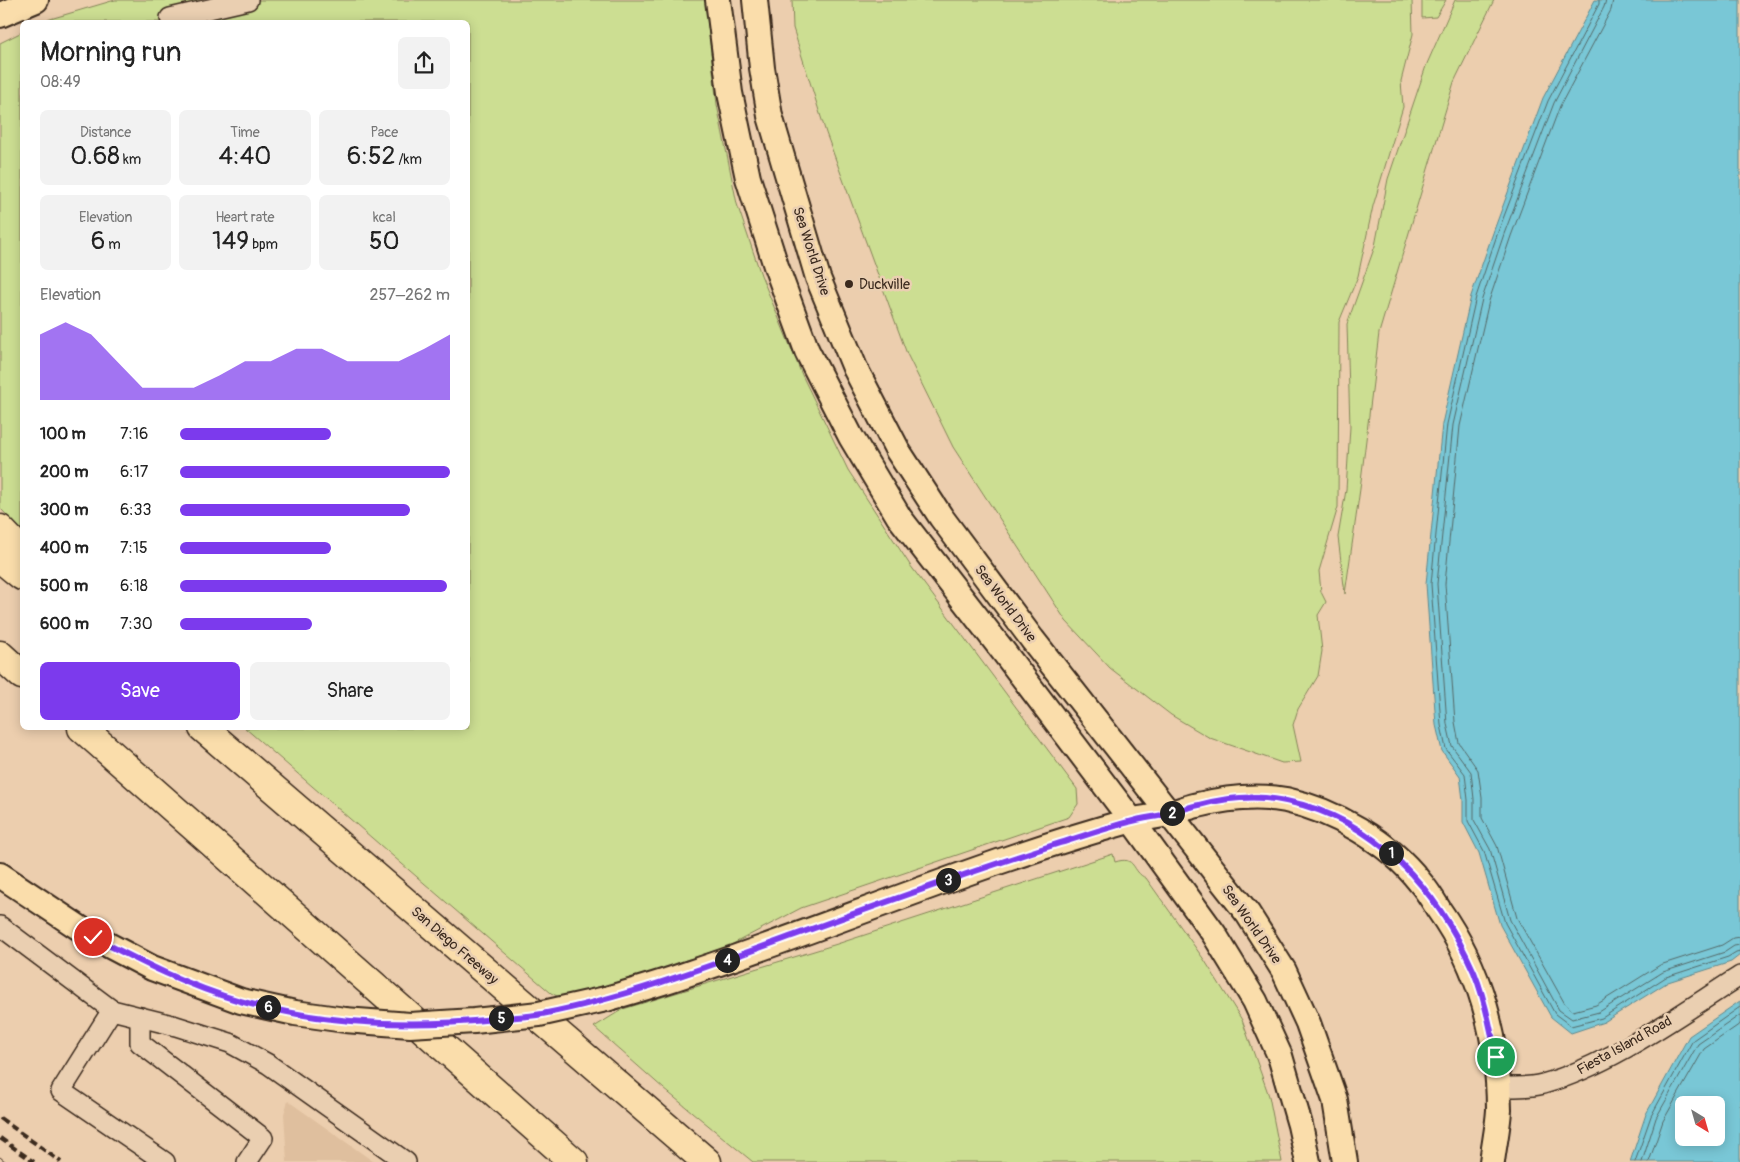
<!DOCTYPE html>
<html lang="en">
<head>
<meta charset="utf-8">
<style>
	body { margin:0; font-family:Pangolin,sans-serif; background:#f2f2f2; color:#222; height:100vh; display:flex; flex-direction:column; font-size:19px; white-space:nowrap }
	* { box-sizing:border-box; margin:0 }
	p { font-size:16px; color:#767676 }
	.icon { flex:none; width:28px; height:28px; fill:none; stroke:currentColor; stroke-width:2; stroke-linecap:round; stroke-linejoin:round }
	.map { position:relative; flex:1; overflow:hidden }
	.side { position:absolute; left:20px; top:20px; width:450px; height:710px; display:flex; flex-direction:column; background:#fff; border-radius:8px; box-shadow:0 2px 12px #0003 }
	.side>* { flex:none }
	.needle { width:32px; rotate:143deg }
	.buttons { position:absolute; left:1675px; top:1096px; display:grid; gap:10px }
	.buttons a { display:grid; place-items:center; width:50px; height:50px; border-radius:8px; background:#fff; box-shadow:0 2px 12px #0003; font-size:25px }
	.pin { position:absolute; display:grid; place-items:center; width:42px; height:42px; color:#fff; margin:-21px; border:2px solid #fff; border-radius:50%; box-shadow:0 1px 5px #0007 }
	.km { position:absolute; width:25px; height:25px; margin:-12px; border-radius:50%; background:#222; color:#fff; font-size:14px; line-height:25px; text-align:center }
	.round { display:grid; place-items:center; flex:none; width:52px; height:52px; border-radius:8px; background:#f2f2f2 }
	.head { display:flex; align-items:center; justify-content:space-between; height:85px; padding:0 20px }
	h1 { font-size:28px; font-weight:600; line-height:38px }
	.stats { display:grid; grid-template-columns:repeat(3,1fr); gap:8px; height:85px; padding:5px 20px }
	.stats div { display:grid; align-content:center; border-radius:8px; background:#f2f2f2; text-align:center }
	.stats b { font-size:25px; font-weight:600 }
	.stats small { font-size:14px; font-weight:400 }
	.stats p { font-size:14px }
	.chart { height:140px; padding:10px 20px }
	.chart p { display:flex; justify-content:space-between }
	.chart svg { width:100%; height:90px; margin-top:5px; fill:#7c3aed; opacity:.7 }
	.primary-button { display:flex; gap:10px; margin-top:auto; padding:10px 20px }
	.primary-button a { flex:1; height:58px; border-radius:8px; background:#7c3aed; color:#fff; font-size:20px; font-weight:600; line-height:58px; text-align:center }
	.primary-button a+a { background:#f2f2f2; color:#222 }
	ul { padding:0 20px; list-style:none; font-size:16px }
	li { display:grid; grid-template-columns:80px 60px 1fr; align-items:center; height:38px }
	li i { height:12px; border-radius:6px; background:#7c3aed }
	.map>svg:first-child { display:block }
</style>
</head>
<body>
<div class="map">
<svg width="1740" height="1162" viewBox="0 0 1740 1162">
	<rect width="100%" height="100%" fill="#ecceae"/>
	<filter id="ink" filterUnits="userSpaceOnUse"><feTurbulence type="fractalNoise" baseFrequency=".02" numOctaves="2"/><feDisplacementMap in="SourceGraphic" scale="10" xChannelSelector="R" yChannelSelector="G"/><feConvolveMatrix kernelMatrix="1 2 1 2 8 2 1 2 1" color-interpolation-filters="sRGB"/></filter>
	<g filter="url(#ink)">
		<!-- built -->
		<path fill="#dfbf9e" d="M 288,1101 L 374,1162 L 287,1162 L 284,1114 Z"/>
		<!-- green -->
		<g fill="#ccde92" stroke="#848458">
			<path d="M 115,0 L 705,0 L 717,105 L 737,204 L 761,275 L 802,375 L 848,470 L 910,565 L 1077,789 L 1078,804 L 1069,817 L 801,908 L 727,947 L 686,960 L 645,976 L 563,999 L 551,993 L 245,728 L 468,728 L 468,22 L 40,22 Z"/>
			<path d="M 792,0 L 1412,0 L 1413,34 L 1401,81 L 1403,107 L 1373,206 L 1358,276 L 1339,322 L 1338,507 L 1319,571 L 1321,592 L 1326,602 L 1318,615 L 1322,651 L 1318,676 L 1298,709 L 1293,725 L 1301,762 L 1282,763 L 1210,738 L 1171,715 L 1110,668 L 1066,621 L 953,447 L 907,354 L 826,133 L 793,28 Z"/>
			<path d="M 1422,0 L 1446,0 L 1436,17 L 1422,18 Z"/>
			<path d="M 1455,0 L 1494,0 L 1454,82 L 1379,333 L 1360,489 L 1345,594 L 1338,537 L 1346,490 L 1350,427 L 1347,324 L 1375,246 L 1388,179 L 1426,66 Z"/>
			<path d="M 22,32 L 22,531 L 0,508 L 0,43 Z"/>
			<path d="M 1113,854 L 1115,862 C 1137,855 1131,872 1146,878 L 1205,961 L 1242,1020 L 1269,1096 L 1282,1162 L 753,1162 L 664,1089 L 594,1027 L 623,1009 L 837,944 Z"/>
		</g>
		<!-- water -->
		<g fill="#79c7d6" stroke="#60888c" fill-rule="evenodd">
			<path d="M 1595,0 L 1740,0 L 1740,955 L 1731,962 L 1668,982 L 1604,1022 L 1571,1033 L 1551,1017 L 1500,925 L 1479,853 L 1463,822 L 1463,800 L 1460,776 L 1442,751 L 1436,725 L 1426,584 L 1442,424 L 1471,296 L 1494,230 L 1543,98 Z"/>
			<path d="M 1740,1001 L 1740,1162 L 1630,1162 L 1646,1114 L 1689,1036 ZM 1684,1105 L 1716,1105 L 1716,1138 L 1684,1138 Z"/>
		</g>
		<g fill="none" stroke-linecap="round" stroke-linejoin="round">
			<!-- shore -->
			<g stroke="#546968" stroke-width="1">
				<path d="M 1599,0 L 1599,4 L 1548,101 L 1498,232 L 1476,297 L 1447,424 L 1431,584 L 1441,725 L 1446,749 L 1465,774 L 1468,800 L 1468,821 L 1484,851 L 1505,923 L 1555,1014 L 1571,1026 L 1602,1018 L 1666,977 L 1728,957 L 1736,952 L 1740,951"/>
				<path d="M 1606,0 L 1604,7 L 1554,103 L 1504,234 L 1482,299 L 1453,425 L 1437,584 L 1447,724 L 1452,746 L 1471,772 L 1474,799 L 1474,820 L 1490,849 L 1510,920 L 1559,1010 L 1572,1019 L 1599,1012 L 1663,972 L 1725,952 L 1734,946 L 1740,945"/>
				<path d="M 1613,0 L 1611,10 L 1560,106 L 1511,236 L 1489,301 L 1460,426 L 1445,584 L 1455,722 L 1459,743 L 1478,770 L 1482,798 L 1482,818 L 1497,846 L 1517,918 L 1565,1004 L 1573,1011 L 1596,1005 L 1660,965 L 1722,945 L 1733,938 L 1740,937"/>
				<path d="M 1635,1162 L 1651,1116 L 1693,1040 L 1740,1007"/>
				<path d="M 1642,1162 L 1656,1118 L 1698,1044 L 1740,1015"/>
				<path d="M 1649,1162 L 1663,1121 L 1704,1049 L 1740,1024"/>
			</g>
			<defs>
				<g id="minor">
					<path d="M 170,18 L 248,0"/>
					<path d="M 0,926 L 112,1010 L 176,1026 L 230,1043 L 268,1064 L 406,1162"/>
					<path d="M 112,1010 L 61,1091 L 165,1162"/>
					<path d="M 140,1017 L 140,1043 L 263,1138 L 247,1162"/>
					<path d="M 1498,1087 C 1513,1087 1528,1088 1543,1084 C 1611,1065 1680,1014 1740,976"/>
				</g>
				<g id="major">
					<path d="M 718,0 L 730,93 L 748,178 L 776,266 L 807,351 L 851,437 L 899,517 L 1003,651 L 1132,821 L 1214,934 L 1255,1001 L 1280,1056 L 1300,1125 L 1308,1162"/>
					<path d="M 755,0 L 762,68 L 770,116 L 818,278 L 855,368 L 898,451 L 941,517 L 1032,639 L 1248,914 L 1284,971 L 1308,1023 L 1335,1100 L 1345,1162"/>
					<path d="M 0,15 L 36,0"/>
					<path d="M 0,875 L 93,937 L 152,968 L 241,1001 L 295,1013 L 345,1020"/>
					<path d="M 606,999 C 634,991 662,983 690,973 C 837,924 980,862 1129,821 C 1143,818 1157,817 1170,813 C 1179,811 1188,807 1198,805 C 1226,798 1258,795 1286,800 C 1333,810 1389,842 1419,881 C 1427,890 1433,900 1439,910 C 1480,968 1499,1038 1499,1110 C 1498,1127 1494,1145 1492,1162"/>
				</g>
				<g id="highway">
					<path d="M 0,529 L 22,552"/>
					<path d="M 0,558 L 22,576"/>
					<path d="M 0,655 L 22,675"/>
					<path d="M 82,728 L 574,1162"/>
					<path d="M 203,728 L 707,1162"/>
				</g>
			</defs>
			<!-- minor casing -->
			<use href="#minor" stroke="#3b2a1e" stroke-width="22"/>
			<!-- major casing -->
			<use href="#major" stroke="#3b2a1e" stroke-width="28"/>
			<!-- highway casing -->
			<use href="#highway" stroke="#3b2a1e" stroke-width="31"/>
			<!-- minor -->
			<use href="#minor" stroke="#eacfb1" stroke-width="19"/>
			<!-- major -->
			<use href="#major" stroke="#faddab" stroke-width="24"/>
			<!-- highway -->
			<use href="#highway" stroke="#faddab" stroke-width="28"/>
			<!-- tram -->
			<path stroke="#3b2a1e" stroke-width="1" d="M 0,1157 L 6,1162"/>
			<!-- rail -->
			<g stroke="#3b2a1e" stroke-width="4" stroke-dasharray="8 4" stroke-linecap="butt">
				<path d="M 0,1118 L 61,1162"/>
				<path d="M 0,1138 L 34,1162"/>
			</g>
			<defs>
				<path id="major-bridge" d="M 345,1020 L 410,1025 L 474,1021 L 539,1014 L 606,999"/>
			</defs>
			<!-- major-bridge casing -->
			<use href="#major-bridge" stroke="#3b2a1e" stroke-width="28" stroke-linecap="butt"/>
			<!-- major-bridge -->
			<use href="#major-bridge" stroke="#faddab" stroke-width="24"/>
		</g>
	</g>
	<g fill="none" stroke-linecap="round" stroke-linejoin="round" filter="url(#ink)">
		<defs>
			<path id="route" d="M 93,937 C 141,962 188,986 240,1001 C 322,1024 411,1028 495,1019 C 510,1017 527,1017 542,1014 C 629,997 712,965 795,935 C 883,903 971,871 1060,843 C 1083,836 1106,828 1129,822 C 1142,818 1155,817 1168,814 C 1179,811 1188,807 1199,805 C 1226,798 1258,795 1286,801 C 1377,819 1438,891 1474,972 C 1485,999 1491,1029 1496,1057"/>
		</defs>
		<!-- route casing -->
		<use href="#route" stroke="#fff" stroke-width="10"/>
		<!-- route -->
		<use href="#route" stroke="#7c3aed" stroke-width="6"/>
	</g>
	<!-- markers -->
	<circle fill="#3b2a1e" stroke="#eacfb1" stroke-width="2" cx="849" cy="284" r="5"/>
	<g text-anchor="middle" stroke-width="5" stroke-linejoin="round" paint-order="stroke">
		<!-- street labels -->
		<g font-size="14" fill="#3b2a1e" stroke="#eacfb1">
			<text transform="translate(812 251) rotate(72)" y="5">Sea World Drive</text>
			<text transform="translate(1006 603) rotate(53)" y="5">Sea World Drive</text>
			<text transform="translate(1252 924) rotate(55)" y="5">Sea World Drive</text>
			<text transform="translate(455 945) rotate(41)" y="5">San Diego Freeway</text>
			<text transform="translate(1624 1045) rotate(-29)" y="5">Fiesta Island Road</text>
		</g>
		<!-- poi labels -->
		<g font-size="14" fill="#3b2a1e" stroke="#eacfb1" text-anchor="start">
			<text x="859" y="289">Duckville</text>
		</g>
	</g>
</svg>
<div class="buttons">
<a><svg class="needle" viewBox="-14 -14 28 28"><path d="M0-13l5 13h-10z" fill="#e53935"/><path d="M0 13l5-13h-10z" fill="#767676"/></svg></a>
</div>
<div class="pin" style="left:1496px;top:1057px;background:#1e9e55"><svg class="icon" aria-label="arrive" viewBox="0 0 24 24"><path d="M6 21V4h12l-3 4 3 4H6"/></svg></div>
<div class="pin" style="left:93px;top:937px;background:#d93025"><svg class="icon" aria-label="check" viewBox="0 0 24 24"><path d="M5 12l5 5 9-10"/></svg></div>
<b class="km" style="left:1391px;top:853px">1</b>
<b class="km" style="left:1172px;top:813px">2</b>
<b class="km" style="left:948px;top:880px">3</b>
<b class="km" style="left:727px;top:960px">4</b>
<b class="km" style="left:501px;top:1018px">5</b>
<b class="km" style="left:268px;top:1007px">6</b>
<section class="side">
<div class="head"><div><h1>Morning run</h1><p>08:49</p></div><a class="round"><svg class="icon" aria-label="share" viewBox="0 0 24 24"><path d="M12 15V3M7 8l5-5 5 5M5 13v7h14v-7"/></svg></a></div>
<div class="stats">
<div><p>Distance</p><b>0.68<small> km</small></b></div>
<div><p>Time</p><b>4:40</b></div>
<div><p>Pace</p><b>6:52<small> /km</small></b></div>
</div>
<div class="stats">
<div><p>Elevation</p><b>6<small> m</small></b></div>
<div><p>Heart rate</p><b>149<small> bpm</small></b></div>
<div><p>kcal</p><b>50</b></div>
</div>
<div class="chart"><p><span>Elevation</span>257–262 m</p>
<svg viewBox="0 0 160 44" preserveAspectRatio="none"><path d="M0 44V12L10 6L20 12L30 25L40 38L50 38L60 38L70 32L80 25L90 25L100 19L110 19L120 25L130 25L140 25L150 19L160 12V44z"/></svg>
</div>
<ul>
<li><b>100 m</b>7:16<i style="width:56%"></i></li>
<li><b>200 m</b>6:17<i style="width:100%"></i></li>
<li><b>300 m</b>6:33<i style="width:85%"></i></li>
<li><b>400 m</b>7:15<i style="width:56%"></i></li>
<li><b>500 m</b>6:18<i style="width:99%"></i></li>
<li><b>600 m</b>7:30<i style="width:49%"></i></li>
</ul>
<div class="primary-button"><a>Save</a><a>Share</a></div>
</section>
</div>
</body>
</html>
